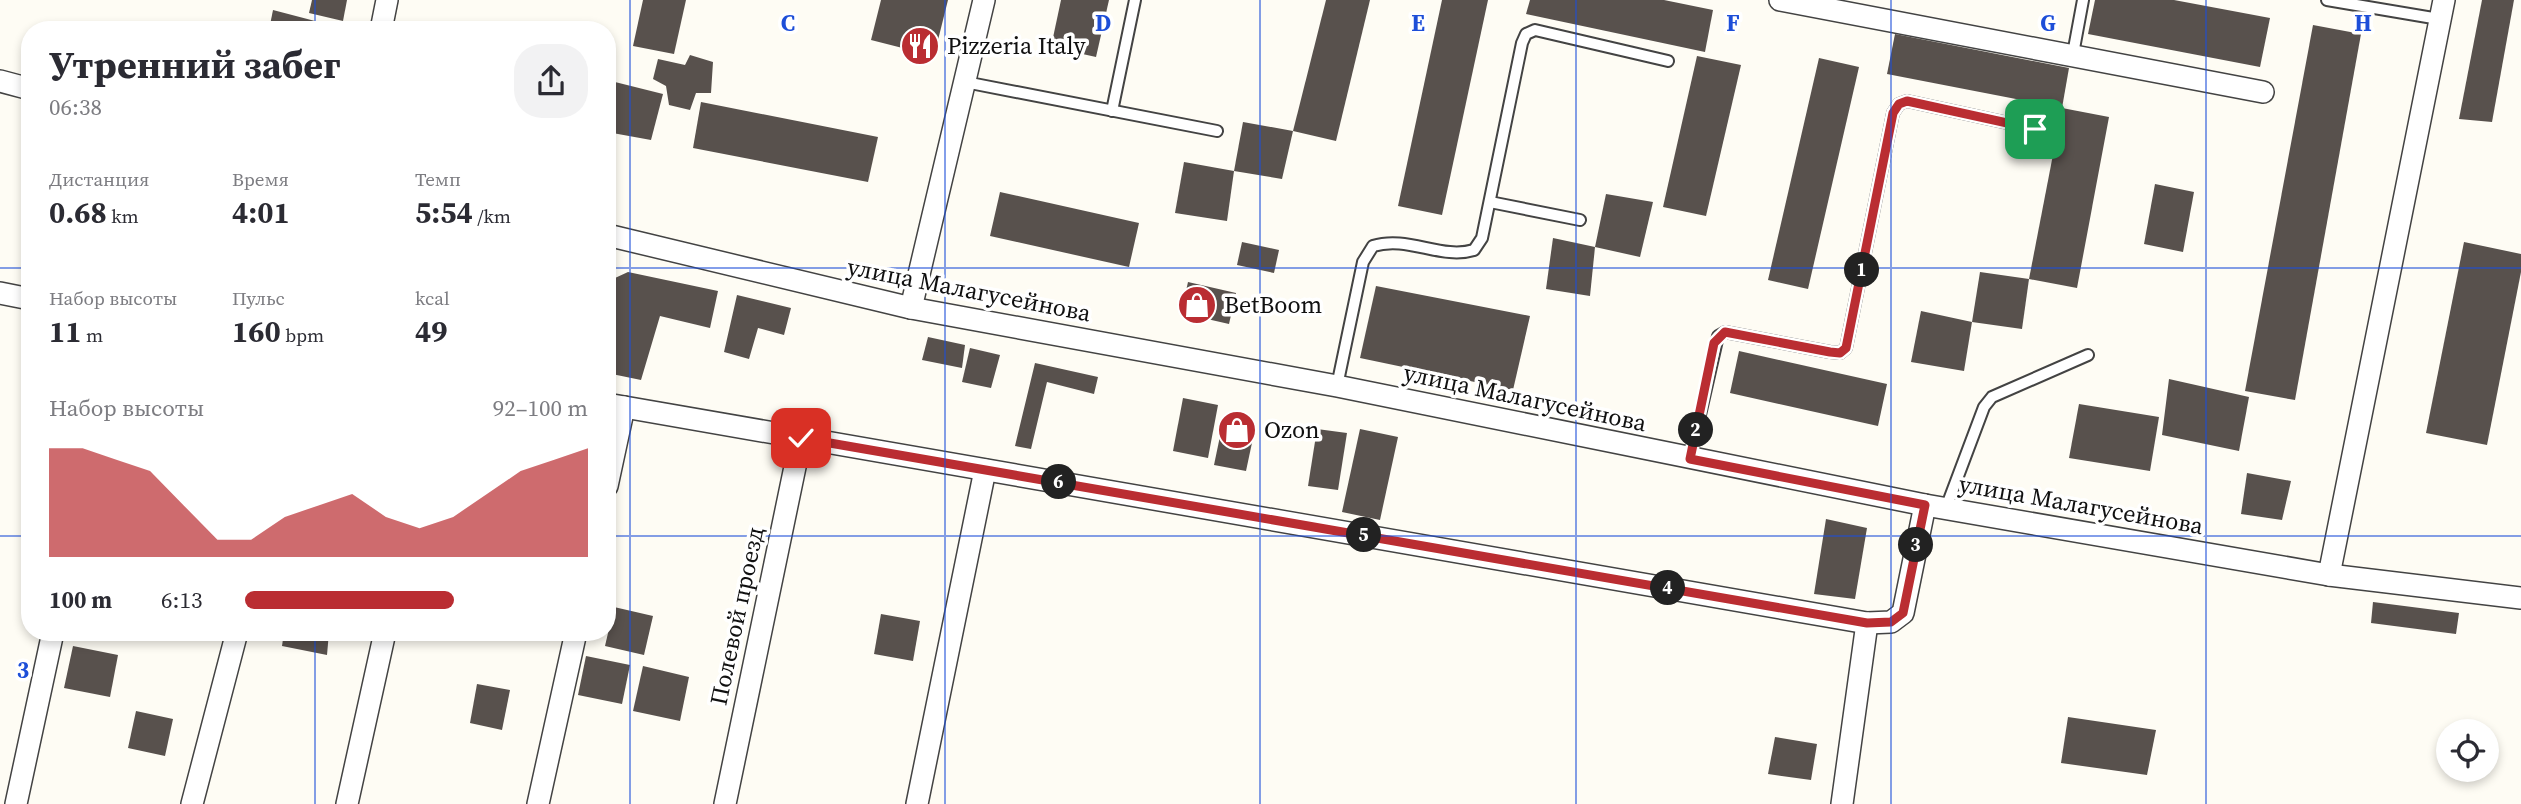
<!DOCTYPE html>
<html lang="ru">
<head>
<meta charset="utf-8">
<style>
	body { margin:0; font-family:"Source Serif 4",serif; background:#f2f2f3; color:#2b2b33; height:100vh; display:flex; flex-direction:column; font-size:26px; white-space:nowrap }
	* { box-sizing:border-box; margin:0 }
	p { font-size:23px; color:#7c7c81 }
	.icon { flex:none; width:38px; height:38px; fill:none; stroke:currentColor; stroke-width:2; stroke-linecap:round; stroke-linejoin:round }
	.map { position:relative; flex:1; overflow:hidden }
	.sheet { position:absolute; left:21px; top:21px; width:595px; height:620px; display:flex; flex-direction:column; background:#fff; border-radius:28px; box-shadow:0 4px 10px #0003 }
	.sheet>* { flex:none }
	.tools { position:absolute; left:2436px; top:719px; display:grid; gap:14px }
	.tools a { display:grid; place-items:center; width:63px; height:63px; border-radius:50%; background:#fff; box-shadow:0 4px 10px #0003; font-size:35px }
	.pin { position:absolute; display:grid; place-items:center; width:60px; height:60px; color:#fff; margin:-30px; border-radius:14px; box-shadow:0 4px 10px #0006 }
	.km { position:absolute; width:35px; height:35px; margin:-18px; border-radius:50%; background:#222; color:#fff; font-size:19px; line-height:35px; text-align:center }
	.round { display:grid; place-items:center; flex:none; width:74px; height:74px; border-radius:28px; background:#f2f2f3 }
	.headline { display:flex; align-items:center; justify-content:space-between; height:119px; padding:0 28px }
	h1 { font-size:38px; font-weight:700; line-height:52px }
	.stats { display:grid; grid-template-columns:repeat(3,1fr); gap:10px; height:119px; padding:7px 28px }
	.stats div { display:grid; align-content:center }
	.stats b { font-size:30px; font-weight:700 }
	.stats small { font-size:19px; font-weight:400 }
	.stats p { font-size:19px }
	.chart { height:196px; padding:14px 28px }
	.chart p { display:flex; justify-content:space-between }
	.chart svg { width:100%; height:126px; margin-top:7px; fill:#ba2d32; opacity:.7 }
	ul { padding:0 28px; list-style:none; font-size:23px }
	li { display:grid; grid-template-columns:112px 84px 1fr; align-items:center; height:52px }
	li i { height:18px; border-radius:9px; background:#ba2d32 }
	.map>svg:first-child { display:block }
</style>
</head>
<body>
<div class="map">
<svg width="2521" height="804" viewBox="0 0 2521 804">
	<rect width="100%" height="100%" fill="#fefcf4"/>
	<!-- building -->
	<g fill="#58514d">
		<path d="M 312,0 L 347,0 L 343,21 L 309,13 Z"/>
		<path d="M 643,0 L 686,0 L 674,54 L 633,46 Z"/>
		<path d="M 881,0 L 948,0 L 934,56 L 871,40 Z"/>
		<path d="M 1061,0 L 1109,0 L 1096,57 L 1051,47 Z"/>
		<path d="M 1326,0 L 1370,0 L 1336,141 L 1293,131 Z"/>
		<path d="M 1442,0 L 1488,0 L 1442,215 L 1398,206 Z"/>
		<path d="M 1530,0 L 1664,0 L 1713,10 L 1705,52 L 1526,14 Z"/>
		<path d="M 2095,0 L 2174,0 L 2270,18 L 2260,67 L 2088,34 Z"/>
		<path d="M 2482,0 L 2514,0 L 2492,122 L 2459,119 Z"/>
		<path d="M 273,10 L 334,26 L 334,30 L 269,30 Z"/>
		<path d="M 2313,25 L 2361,34 L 2295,400 L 2245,391 Z"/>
		<path d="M 1895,34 L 2069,68 L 2062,108 L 1887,74 Z"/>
		<path d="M 690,55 L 713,62 L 711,93 L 696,93 L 690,110 L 669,105 L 666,86 L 653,79 L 658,59 L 685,65 Z"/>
		<path d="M 1697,56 L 1741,65 L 1706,216 L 1663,207 Z"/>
		<path d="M 1819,58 L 1859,67 L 1808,289 L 1768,280 Z"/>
		<path d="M 607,80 L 663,94 L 651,140 L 607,132 Z"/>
		<path d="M 701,102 L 878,137 L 868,182 L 693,148 Z"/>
		<path d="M 2062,108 L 2109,117 L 2077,288 L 2029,279 Z"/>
		<path d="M 1243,122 L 1293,131 L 1282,179 L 1234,171 Z"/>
		<path d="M 1184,162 L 1234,171 L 1227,221 L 1175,213 Z"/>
		<path d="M 2155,184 L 2194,192 L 2183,252 L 2144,244 Z"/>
		<path d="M 1000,192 L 1139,223 L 1129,267 L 990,236 Z"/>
		<path d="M 1606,194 L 1653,202 L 1640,257 L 1595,247 Z"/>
		<path d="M 1553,238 L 1595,247 L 1590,296 L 1546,289 Z"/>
		<path d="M 1242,242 L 1279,250 L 1274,273 L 1237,265 Z"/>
		<path d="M 2464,242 L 2521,254 L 2521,272 L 2487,445 L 2426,433 Z"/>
		<path d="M 628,272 L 718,291 L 710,328 L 660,316 L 641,380 L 607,373 L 607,307 L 615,278 Z"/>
		<path d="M 1980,272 L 2029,279 L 2022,329 L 1972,322 Z"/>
		<path d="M 1188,282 L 1236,293 L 1229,324 L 1181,313 Z"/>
		<path d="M 1376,286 L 1530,316 L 1513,390 L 1360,358 Z"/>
		<path d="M 737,295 L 791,308 L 784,335 L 758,328 L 749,359 L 724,352 Z"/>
		<path d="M 1921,311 L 1972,322 L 1964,371 L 1911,362 Z"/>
		<path d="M 928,337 L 965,345 L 962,368 L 922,360 Z"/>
		<path d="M 970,348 L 1000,355 L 991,388 L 962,382 Z"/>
		<path d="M 1739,351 L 1887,384 L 1878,426 L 1730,393 Z"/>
		<path d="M 1035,363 L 1098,377 L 1094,394 L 1047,382 L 1031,449 L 1015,446 Z"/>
		<path d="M 2169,379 L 2249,397 L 2239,451 L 2162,435 Z"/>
		<path d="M 1183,398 L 1218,405 L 1208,458 L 1173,451 Z"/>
		<path d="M 2079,404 L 2159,417 L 2150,471 L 2069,458 Z"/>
		<path d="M 1224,417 L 1256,424 L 1246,471 L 1214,465 Z"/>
		<path d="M 1317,429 L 1347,433 L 1338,490 L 1308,486 Z"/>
		<path d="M 1360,429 L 1398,437 L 1380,520 L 1342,512 Z"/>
		<path d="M 2247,473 L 2291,481 L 2282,520 L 2241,514 Z"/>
		<path d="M 1826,519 L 1867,528 L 1855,599 L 1814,594 Z"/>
		<path d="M 2373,602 L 2459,613 L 2456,634 L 2371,623 Z"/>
		<path d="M 614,607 L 653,616 L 644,655 L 605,646 Z"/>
		<path d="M 881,614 L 920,621 L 913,661 L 874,654 Z"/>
		<path d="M 284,632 L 329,632 L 327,655 L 282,646 Z"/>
		<path d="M 73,646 L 118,655 L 110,697 L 64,688 Z"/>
		<path d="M 586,656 L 630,665 L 622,704 L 578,695 Z"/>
		<path d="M 643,666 L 689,677 L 680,721 L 633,711 Z"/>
		<path d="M 477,684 L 510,690 L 502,730 L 470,723 Z"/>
		<path d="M 136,711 L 173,719 L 165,756 L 128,748 Z"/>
		<path d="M 2068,717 L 2156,730 L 2147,775 L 2061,763 Z"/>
		<path d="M 1775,737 L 1817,744 L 1811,780 L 1768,774 Z"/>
	</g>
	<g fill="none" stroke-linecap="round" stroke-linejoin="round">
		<defs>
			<g id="lane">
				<path d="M 2327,0 L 2439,19"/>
				<path d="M 2073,54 L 2083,0"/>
				<path d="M 965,82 L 1217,131"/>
				<path d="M 1112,111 L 1135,0"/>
				<path d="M 1490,202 L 1580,220"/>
				<path d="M 1337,386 L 1363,262 L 1373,246 C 1408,235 1441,260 1474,250 L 1482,238 L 1522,43 L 1526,34 L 1535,30 L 1668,61"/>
				<path d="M 1690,459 L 1718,336 L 1725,332 L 1830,352 L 1840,353 L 1846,348 L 1893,113 L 1899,104 L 1907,101 L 2035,129"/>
				<path d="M 1946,508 L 1984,407 L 1992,397 L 2088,355"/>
			</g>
			<g id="street">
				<path d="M 1780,0 L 2263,92"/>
				<path d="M 381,30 L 387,0"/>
				<path d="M 0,81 L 30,89"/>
				<path d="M 607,235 L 911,308 L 1337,386 L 1925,505 L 2329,575 L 2521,598"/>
				<path d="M 0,293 L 30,299"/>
				<path d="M 911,308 L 984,0"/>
				<path d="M 607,404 L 1867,623 L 1891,622 L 1903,613 L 1925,505"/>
				<path d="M 607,486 L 624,407"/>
				<path d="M 2329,575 L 2444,0"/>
				<path d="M 16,804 L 53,632"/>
				<path d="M 192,804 L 237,632"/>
				<path d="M 347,804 L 385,632"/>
				<path d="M 538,804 L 576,632"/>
				<path d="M 725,804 L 801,438"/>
				<path d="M 917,804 L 985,470"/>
				<path d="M 1842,804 L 1867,623"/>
			</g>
		</defs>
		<!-- lane casing -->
		<use href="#lane" stroke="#434343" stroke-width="14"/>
		<!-- street casing -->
		<use href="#street" stroke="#434343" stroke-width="24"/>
		<!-- lane -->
		<use href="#lane" stroke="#fff" stroke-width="10"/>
		<!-- street -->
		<use href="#street" stroke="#fff" stroke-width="21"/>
	</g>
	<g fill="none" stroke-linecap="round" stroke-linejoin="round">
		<defs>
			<path id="route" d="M 801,438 L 1867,623 L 1891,622 L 1903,613 L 1925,505 L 1690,459 L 1714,343 L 1725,332 L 1830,352 L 1840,353 L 1846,348 L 1893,113 L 1899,104 L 1907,101 L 2035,129"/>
		</defs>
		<!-- route casing -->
		<use href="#route" stroke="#fff" stroke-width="14"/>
		<!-- route -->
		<use href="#route" stroke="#ba2d32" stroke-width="9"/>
	</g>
	<!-- grid -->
	<path fill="none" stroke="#1d4ed8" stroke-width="2" stroke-opacity="0.55" d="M 315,0 L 315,30M 630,0 L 630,804M 945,0 L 945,804M 1260,0 L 1260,804M 1576,0 L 1576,804M 1891,0 L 1891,804M 2206,0 L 2206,804M 0,268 L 30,268M 607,268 L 2521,268M 0,536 L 30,536M 607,536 L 2521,536M 315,632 L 315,804"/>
	<!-- icons -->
	<defs>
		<symbol id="restaurant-disc" viewBox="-11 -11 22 22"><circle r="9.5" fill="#ba2d32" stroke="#fff"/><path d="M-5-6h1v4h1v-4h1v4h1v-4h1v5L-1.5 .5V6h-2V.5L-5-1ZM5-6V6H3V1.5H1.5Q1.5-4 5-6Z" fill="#fff"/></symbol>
		<symbol id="shop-disc" viewBox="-11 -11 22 22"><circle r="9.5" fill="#ba2d32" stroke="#fff"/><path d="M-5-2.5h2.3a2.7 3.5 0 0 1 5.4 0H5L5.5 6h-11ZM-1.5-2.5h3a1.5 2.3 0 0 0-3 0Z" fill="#fff"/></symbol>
	</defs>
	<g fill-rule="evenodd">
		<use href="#restaurant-disc" x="898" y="24" width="44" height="44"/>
		<use href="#shop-disc" x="1175" y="283" width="44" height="44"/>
		<use href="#shop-disc" x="1215" y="408" width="44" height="44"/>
	</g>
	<g text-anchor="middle" stroke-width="7" stroke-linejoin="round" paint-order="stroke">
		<!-- poi labels -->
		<g font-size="24" fill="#101010" stroke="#fff" text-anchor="start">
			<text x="947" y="54">Pizzeria Italy</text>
			<text x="1224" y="313">BetBoom</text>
			<text x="1264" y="438">Ozon</text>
		</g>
		<!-- street labels -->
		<g font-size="24" fill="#101010" stroke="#fff">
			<text transform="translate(969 290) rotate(11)" y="8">улица Малагусейнова</text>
			<text transform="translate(1525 398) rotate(12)" y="8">улица Малагусейнова</text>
			<text transform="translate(2081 505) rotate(10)" y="8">улица Малагусейнова</text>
			<text transform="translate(737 616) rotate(-78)" y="8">Полевой проезд</text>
		</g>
	</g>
	<g font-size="23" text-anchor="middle" font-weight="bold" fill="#1d4ed8" stroke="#fff" stroke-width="7" stroke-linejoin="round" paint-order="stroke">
		<text x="788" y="31">C</text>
		<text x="1103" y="31">D</text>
		<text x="1418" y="31">E</text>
		<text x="1733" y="31">F</text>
		<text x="2048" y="31">G</text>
		<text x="2363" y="31">H</text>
		<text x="23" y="678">3</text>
	</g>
</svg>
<div class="tools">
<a><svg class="icon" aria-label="locate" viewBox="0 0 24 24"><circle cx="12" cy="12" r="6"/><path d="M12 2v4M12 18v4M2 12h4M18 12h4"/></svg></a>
</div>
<div class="pin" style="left:2035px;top:129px;background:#1e9e55"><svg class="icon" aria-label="arrive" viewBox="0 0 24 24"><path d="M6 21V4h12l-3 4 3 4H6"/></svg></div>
<div class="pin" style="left:801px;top:438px;background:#d93025"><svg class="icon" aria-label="check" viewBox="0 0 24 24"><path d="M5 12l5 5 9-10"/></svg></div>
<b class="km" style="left:1862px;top:270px">1</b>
<b class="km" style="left:1696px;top:430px">2</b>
<b class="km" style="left:1916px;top:545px">3</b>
<b class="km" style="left:1668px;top:588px">4</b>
<b class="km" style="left:1364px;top:535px">5</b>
<b class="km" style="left:1059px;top:482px">6</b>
<section class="sheet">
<div class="headline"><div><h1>Утренний забег</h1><p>06:38</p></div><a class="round"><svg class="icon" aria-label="share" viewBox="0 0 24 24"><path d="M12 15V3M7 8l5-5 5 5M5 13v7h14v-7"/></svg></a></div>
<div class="stats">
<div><p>Дистанция</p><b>0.68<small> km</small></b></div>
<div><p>Время</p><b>4:01</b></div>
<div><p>Темп</p><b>5:54<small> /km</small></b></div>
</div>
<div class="stats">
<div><p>Набор высоты</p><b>11<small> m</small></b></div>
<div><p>Пульс</p><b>160<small> bpm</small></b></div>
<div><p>kcal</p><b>49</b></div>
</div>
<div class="chart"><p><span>Набор высоты</span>92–100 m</p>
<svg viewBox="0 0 160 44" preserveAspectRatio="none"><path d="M0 44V6L10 6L20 10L30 14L40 26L50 38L60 38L70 30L80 26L90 22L100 30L110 34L120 30L130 22L140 14L150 10L160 6V44z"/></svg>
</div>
<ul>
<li><b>100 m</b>6:13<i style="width:61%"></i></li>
</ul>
</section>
</div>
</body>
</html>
